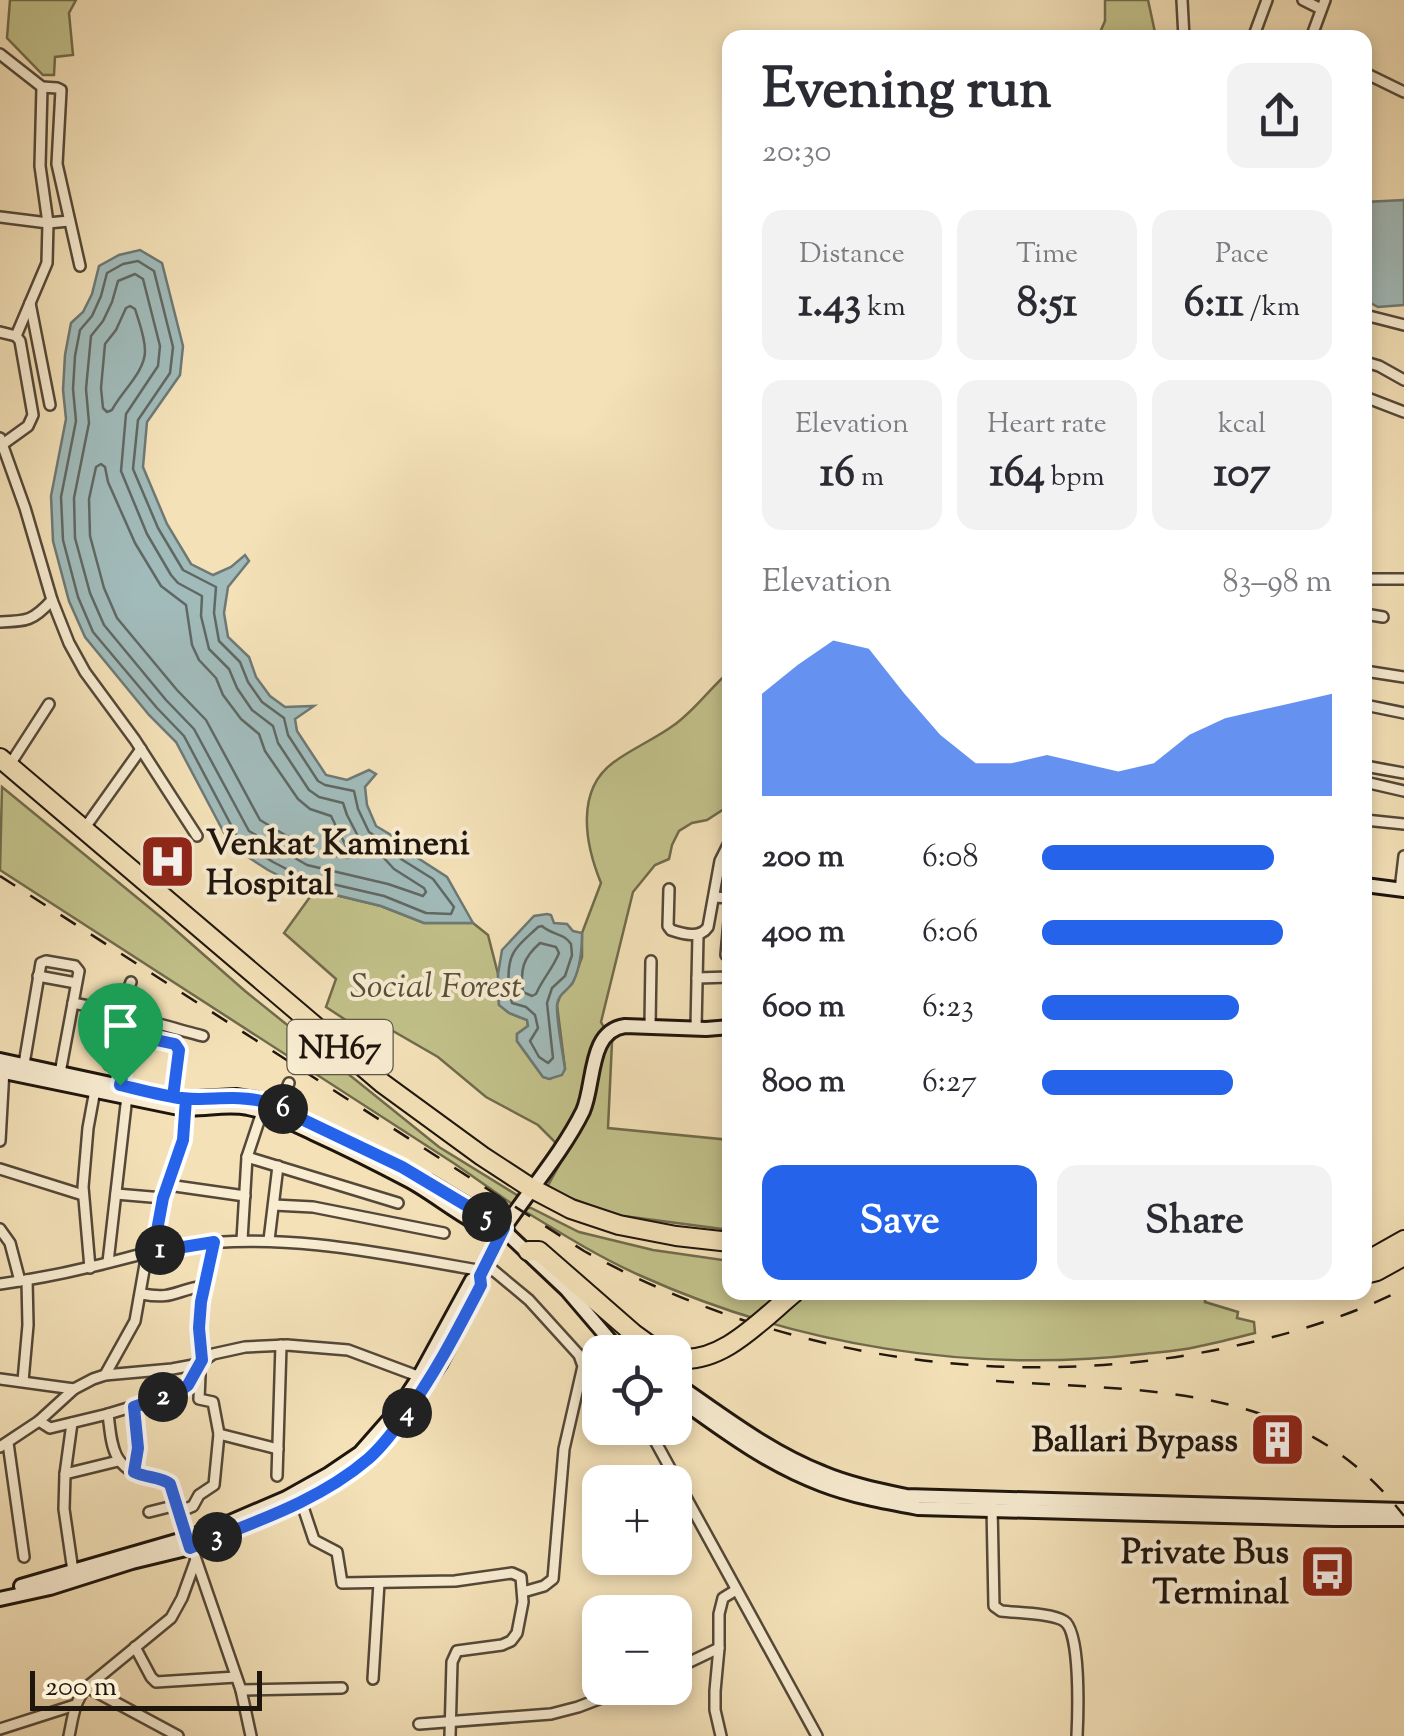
<!DOCTYPE html>
<html lang="en">
<head>
<meta charset="utf-8">
<style>
	body { margin:0; font-family:"Sorts Mill Goudy",serif; background:#f2f2f3; color:#2b2b33; height:100vh; display:flex; flex-direction:column; font-size:38px; white-space:nowrap }
	* { box-sizing:border-box; margin:0 }
	p { font-size:32px; color:#7c7c81 }
	.icon { flex:none; width:55px; height:55px; fill:none; stroke:currentColor; stroke-width:2; stroke-linecap:round; stroke-linejoin:round }
	.map { position:relative; flex:1; overflow:hidden }
	.sheet { position:absolute; left:722px; top:30px; width:650px; height:1270px; display:flex; flex-direction:column; background:#fff; border-radius:20px; box-shadow:0 5px 15px #0003 }
	.sheet>* { flex:none }
	.controls { position:absolute; left:582px; top:1335px; display:grid; gap:20px }
	.controls a { display:grid; place-items:center; width:110px; height:110px; border-radius:20px; background:#fff; box-shadow:0 5px 15px #0003; font-size:50px }
	.scale { position:absolute; left:30px; bottom:25px; width:232px; box-sizing:border-box; padding-left:10px; border:5px solid #1e150d; border-top:0; font-size:28px; line-height:35px; white-space:nowrap; color:#1e150d; -webkit-text-stroke:8px #f8ecd1; paint-order:stroke }
	.pin { position:absolute; display:grid; place-items:center; width:85px; height:85px; color:#fff; margin:-102px -42px; border-radius:50% 50% 50% 0; rotate:-45deg; box-shadow:0 0 10px #0007 }
	.pin .icon { rotate:45deg }
	.km { position:absolute; width:50px; height:50px; margin:-25px; border-radius:50%; background:#222; color:#fff; font-size:28px; line-height:50px; text-align:center }
	.round { display:grid; place-items:center; flex:none; width:105px; height:105px; border-radius:20px; background:#f2f2f3 }
	.overview { display:flex; align-items:center; justify-content:space-between; height:170px; padding:0 40px }
	h1 { font-size:55px; font-weight:700; line-height:75px }
	.metrics { display:grid; grid-template-columns:repeat(3,1fr); gap:15px; height:170px; padding:10px 40px }
	.metrics div { display:grid; align-content:center; border-radius:20px; background:#f2f2f3; text-align:center }
	.metrics b { font-size:42px; font-weight:700 }
	.metrics small { font-size:28px; font-weight:400 }
	.metrics p { font-size:28px }
	.chart { height:280px; padding:20px 40px }
	.chart p { display:flex; justify-content:space-between }
	.chart svg { width:100%; height:180px; margin-top:10px; fill:#2563eb; opacity:.7 }
	.primary-button { display:flex; gap:20px; margin-top:auto; padding:20px 40px }
	.primary-button a { flex:1; height:115px; border-radius:20px; background:#2563eb; color:#fff; font-size:40px; font-weight:700; line-height:115px; text-align:center }
	.primary-button a+a { background:#f2f2f3; color:#2b2b33 }
	ul { padding:0 40px; list-style:none; font-size:32px }
	li { display:grid; grid-template-columns:160px 120px 1fr; align-items:center; height:75px }
	li i { height:25px; border-radius:12px; background:#2563eb }
	.map>svg:first-child { display:block }
</style>
</head>
<body>
<div class="map">
<svg width="1404" height="1736" viewBox="0 0 1404 1736">
	<rect width="100%" height="100%" fill="#f4e1b8"/>
	<filter id="stains"><feTurbulence type="fractalNoise" baseFrequency=".002" numOctaves="4"/><feColorMatrix values="0 0 0 0 .2 0 0 0 0 .09 0 0 0 0 .02 0 0 0 .5 -.17"/></filter>
	<radialGradient id="worn" r=".72"><stop offset=".6" stop-color="#630" stop-opacity="0"/><stop offset="1" stop-color="#630" stop-opacity=".3"/></radialGradient>
	<!-- green -->
	<g fill="#c2c18a" stroke="#706b4c" stroke-width="2.5">
		<path d="M 10,0 L 76,0 L 69,13 L 73,55 L 55,57 L 54,75 L 43,75 L 7,38 Z"/>
		<path d="M 1105,0 L 1148,0 L 1156,37 L 1098,37 L 1105,21 Z"/>
		<path d="M 730,671 L 730,805 L 707,820 L 692,823 L 679,831 L 672,845 L 669,859 L 655,865 L 633,892 L 601,1022 L 612,1042 L 608,1128 L 730,1140 L 730,1230 L 616,1215 L 546,1189 L 566,1153 L 538,1125 L 486,1097 L 438,1057 L 386,1027 L 358,1028 L 326,1007 L 336,979 L 284,933 L 315,890 L 381,906 L 424,923 L 473,923 L 488,935 L 498,974 L 499,1005 L 509,1013 L 527,1020 L 528,1026 L 517,1034 L 517,1041 L 543,1077 L 550,1079 L 565,1069 L 557,1005 L 561,993 L 572,984 L 582,957 L 582,933 L 601,883 C 585,844 575,790 614,762 C 633,748 655,739 674,725 C 695,710 710,688 730,671 Z"/>
		<path d="M 2,787 L 162,918 L 245,991 L 439,1147 L 520,1197 L 515,1206 L 455,1164 L 0,870 Z"/>
		<path d="M 526,1208 L 531,1208 L 579,1232 L 653,1250 L 730,1261 L 730,1292 L 1206,1293 L 1205,1302 L 1238,1312 L 1237,1318 L 1254,1322 L 1255,1333 C 1235,1338 1216,1343 1196,1347 C 1179,1351 1160,1352 1143,1354 C 972,1374 796,1346 639,1275 C 599,1257 562,1234 526,1212 Z"/>
	</g>
	<!-- water -->
	<g fill="#a1bbba" stroke="#6d7975" stroke-width="2.5">
		<path d="M 1404,200 L 1404,305 L 1378,307 L 1365,300 L 1365,202 Z"/>
		<path d="M 140,250 L 162,263 L 183,346 L 180,375 L 147,422 L 143,467 L 167,524 L 191,564 L 213,575 L 231,567 L 245,555 L 249,561 L 228,587 L 224,613 L 228,637 L 249,657 L 256,677 L 270,696 L 285,707 L 314,706 L 295,719 L 297,731 L 326,775 L 347,780 L 369,770 L 376,774 L 365,787 L 367,805 L 376,826 L 396,838 L 407,851 L 447,877 L 473,923 L 424,923 L 381,906 L 299,886 L 268,870 L 231,846 L 176,742 L 149,715 L 85,637 L 69,601 L 53,541 L 51,496 L 66,419 L 63,390 L 65,355 L 71,323 L 83,312 L 92,294 L 99,266 L 119,255 Z"/>
		<path d="M 547,914 L 551,915 L 554,923 L 567,924 L 573,931 L 582,933 C 582,949 581,965 574,980 C 570,990 558,993 557,1005 C 556,1019 563,1054 565,1069 L 562,1075 L 549,1079 L 543,1077 L 517,1041 L 517,1034 L 528,1026 L 527,1020 L 509,1013 L 499,1005 L 498,974 L 502,950 L 534,916 Z"/>
	</g>
	<g fill="none" stroke-linecap="round" stroke-linejoin="round">
		<!-- shore -->
		<g stroke="#606864" stroke-width="2.5">
			<path d="M 138,261 L 154,271 L 173,347 L 170,373 L 138,420 L 133,469 L 158,528 L 183,570 L 216,587 L 214,613 L 219,641 L 240,662 L 248,682 L 262,702 L 284,718 L 288,735 L 318,781 L 325,785 L 354,791 L 358,809 L 369,832 L 390,846 L 401,859 L 433,879 L 454,907 L 451,914 L 426,913 L 384,896 L 302,877 L 273,862 L 239,840 L 184,736 L 157,708 L 93,632 L 78,597 L 63,540 L 61,497 L 76,421 L 73,389 L 75,356 L 80,330 L 92,316 L 101,296 L 107,273 L 123,264 Z"/>
			<path d="M 135,274 L 143,279 L 160,346 L 158,366 L 126,414 L 121,471 L 147,534 L 171,575 L 178,583 L 202,596 L 201,616 L 209,649 L 229,669 L 237,688 L 252,710 L 273,726 L 278,743 L 309,790 L 319,797 L 343,803 L 347,815 L 361,842 L 383,857 L 394,869 L 424,888 L 426,892 L 423,896 L 388,884 L 307,865 L 249,831 L 194,729 L 166,700 L 104,625 L 90,593 L 75,538 L 74,498 L 89,423 L 86,389 L 91,336 L 103,321 L 112,302 L 118,281 Z"/>
			<path d="M 130,306 L 135,309 C 139,322 145,337 145,351 C 145,372 121,392 112,410 L 107,412 L 103,408 L 101,388 L 105,344 L 116,330 L 126,308 Z"/>
			<path d="M 101,464 L 105,467 L 108,482 L 135,543 L 161,586 L 186,605 L 192,645 L 199,660 L 216,678 L 223,695 L 241,719 L 259,734 L 265,751 L 298,799 L 310,809 L 331,816 L 349,852 L 347,858 L 312,851 L 260,820 L 206,720 L 177,690 L 117,618 L 104,588 L 90,536 L 89,499 L 96,467 Z"/>
			<path d="M 538,927 L 542,926 C 552,935 564,933 571,944 L 572,955 L 565,976 L 552,988 L 547,1003 L 553,1058 L 548,1063 L 539,1057 L 530,1041 L 538,1028 L 535,1015 L 526,1007 L 512,1003 C 508,989 506,965 514,952 C 519,943 531,934 538,927 Z"/>
			<path d="M 540,943 L 556,947 L 559,953 C 552,970 543,978 536,994 L 532,996 L 523,992 C 520,969 523,958 540,943 Z"/>
		</g>
		<defs>
			<g id="street">
				<path d="M 1182,0 L 1184,38"/>
				<path d="M 1303,0 L 1321,9"/>
				<path d="M 1253,38 L 1267,0"/>
				<path d="M 1311,38 L 1325,0"/>
				<path d="M 0,54 L 42,87 L 40,166 L 48,223 L 47,263 L 16,336"/>
				<path d="M 1365,73 L 1404,92"/>
				<path d="M 42,87 L 57,88 L 61,90 L 57,164 L 80,266"/>
				<path d="M 0,217 L 48,223 L 69,221"/>
				<path d="M 30,303 L 50,405"/>
				<path d="M 1365,315 L 1404,325"/>
				<path d="M 0,332 L 16,336 L 20,341 L 33,415 L 28,426 L 3,444"/>
				<path d="M 1365,362 L 1379,366 L 1404,380"/>
				<path d="M 1365,397 L 1404,412"/>
				<path d="M 0,438 L 25,508 L 52,600 L 69,643 L 85,672 L 135,740 L 197,836"/>
				<path d="M 1365,579 L 1404,579"/>
				<path d="M 1365,614 L 1383,617"/>
				<path d="M 0,622 C 27,621 33,621 52,600"/>
				<path d="M 1365,671 L 1404,677"/>
				<path d="M 1365,705 L 1404,713"/>
				<path d="M 9,766 L 49,704"/>
				<path d="M 1365,766 L 1404,773"/>
				<path d="M 1365,782 L 1404,791"/>
				<path d="M 1365,820 L 1404,824"/>
				<path d="M 84,829 L 141,749"/>
				<path d="M 669,889 L 668,926 L 671,930 C 683,934 700,939 708,927 L 720,861 L 730,841"/>
				<path d="M 1400,890 L 1404,856"/>
				<path d="M 714,897 L 730,898"/>
				<path d="M 726,955 L 730,910"/>
				<path d="M 38,976 L 76,983"/>
				<path d="M 697,978 L 730,977"/>
				<path d="M 73,1003 C 118,1011 160,1025 203,1036"/>
				<path d="M 650,1026 L 651,961"/>
				<path d="M 696,1028 L 698,935"/>
				<path d="M 115,1032 L 178,1045 L 179,1050 L 173,1097"/>
				<path d="M 24,1064 L 41,963 L 46,961 L 75,966 L 79,971 L 60,1073"/>
				<path d="M 109,1065 L 120,1011 L 131,982"/>
				<path d="M 119,1085 L 132,1035"/>
				<path d="M 279,1107 L 289,1083"/>
				<path d="M 0,1141 L 4,1069"/>
				<path d="M 247,1157 L 398,1203"/>
				<path d="M 0,1169 L 83,1195"/>
				<path d="M 168,1185 L 245,1196"/>
				<path d="M 116,1194 L 163,1198"/>
				<path d="M 274,1205 L 313,1207 L 444,1233"/>
				<path d="M 0,1229 L 10,1243 L 20,1281"/>
				<path d="M 242,1240 L 247,1157 L 263,1109"/>
				<path d="M 269,1240 L 278,1166"/>
				<path d="M 153,1252 L 163,1198 L 183,1140 L 186,1107"/>
				<path d="M 108,1262 L 127,1096"/>
				<path d="M 487,1265 L 529,1300 L 579,1355 L 583,1366 L 564,1449 L 553,1579 L 544,1586 L 523,1592"/>
				<path d="M 90,1268 L 83,1187 L 88,1128 L 95,1090"/>
				<path d="M 0,1284 C 30,1280 61,1274 90,1267 C 123,1260 154,1249 187,1245 C 287,1232 385,1254 483,1271"/>
				<path d="M 142,1294 C 174,1300 175,1290 204,1286"/>
				<path d="M 202,1360 C 198,1315 204,1286 215,1242"/>
				<path d="M 105,1375 L 135,1321 L 147,1253"/>
				<path d="M 0,1379 L 74,1389"/>
				<path d="M 23,1381 L 28,1325 L 27,1280"/>
				<path d="M 134,1407 L 138,1448 L 134,1472"/>
				<path d="M 108,1414 C 112,1445 111,1467 147,1478 C 155,1480 162,1479 170,1484 L 241,1690 L 251,1736"/>
				<path d="M 39,1421 L 50,1428 L 108,1414 L 174,1394 L 188,1385 L 199,1364"/>
				<path d="M 72,1423 L 65,1474 L 64,1509 L 73,1571"/>
				<path d="M 648,1428 L 817,1736"/>
				<path d="M 219,1434 L 278,1449"/>
				<path d="M 8,1443 L 24,1557"/>
				<path d="M 0,1447 L 39,1421 L 74,1389 L 93,1379 L 105,1375 L 172,1369 L 199,1364 L 213,1354 L 245,1347 L 287,1345 L 348,1350 L 423,1378"/>
				<path d="M 65,1474 L 118,1461"/>
				<path d="M 277,1476 L 281,1345"/>
				<path d="M 301,1501 L 314,1540 L 337,1552 L 342,1583 L 455,1581 L 512,1573 L 521,1577 L 523,1602 L 517,1633 L 511,1641 L 502,1645 L 457,1651 L 452,1662 L 450,1736"/>
				<path d="M 992,1506 L 994,1606 L 1001,1611 C 1017,1613 1052,1613 1064,1621 C 1081,1631 1078,1715 1077,1736"/>
				<path d="M 149,1512 L 177,1505"/>
				<path d="M 179,1512 L 193,1506 L 199,1495 L 214,1485 L 219,1434 L 213,1402 L 199,1399 L 200,1375 L 196,1368"/>
				<path d="M 135,1647 L 151,1677 L 156,1682 L 236,1677"/>
				<path d="M 675,1669 L 719,1648"/>
				<path d="M 373,1679 L 379,1583"/>
				<path d="M 87,1687 L 178,1736"/>
				<path d="M 241,1690 L 342,1688"/>
				<path d="M 419,1724 L 551,1714 L 578,1707 L 628,1688"/>
				<path d="M 0,1729 L 75,1705"/>
				<path d="M 69,1736 C 73,1717 74,1702 87,1687 L 171,1618 L 182,1598 L 195,1562"/>
				<path d="M 721,1736 L 715,1710 L 715,1691 L 719,1648 L 719,1614 L 723,1598 L 736,1590"/>
			</g>
			<g id="secondary">
				<path d="M 1365,885 L 1404,890"/>
				<path d="M 0,1060 L 180,1099 L 236,1096 L 256,1099 L 308,1122"/>
				<path d="M 0,1071 L 179,1108 C 202,1111 225,1103 248,1108 C 270,1112 292,1123 313,1133 C 346,1148 378,1164 410,1181 C 441,1198 476,1230 511,1237 L 567,1290 L 620,1352"/>
				<path d="M 429,1182 L 504,1227 L 508,1233"/>
				<path d="M 675,1383 C 722,1415 769,1452 823,1473 C 849,1484 878,1490 906,1496 L 1404,1510"/>
				<path d="M 675,1396 C 721,1429 767,1464 821,1484 C 852,1496 885,1502 918,1508 L 1334,1519 L 1404,1519"/>
				<path d="M 21,1586 L 187,1538 L 230,1522 L 286,1498 L 329,1474 L 360,1453 L 396,1412 L 419,1377 L 472,1280 L 480,1277"/>
				<path d="M 0,1599 L 50,1588 L 132,1562 L 190,1548 L 294,1505 L 338,1480 L 368,1459 L 396,1428 L 440,1364 L 481,1285 L 480,1277 C 490,1261 494,1243 504,1228 C 529,1191 564,1150 583,1111 C 595,1084 588,1031 625,1026 L 706,1029 L 730,1027"/>
			</g>
			<g id="highway">
				<path d="M 0,758 L 382,1083 L 482,1156 L 531,1188 L 571,1209 L 619,1225 L 676,1236 L 730,1242"/>
				<path d="M 528,1251 L 539,1251 L 634,1334 L 659,1352"/>
				<path d="M 1365,1262 L 1404,1240"/>
				<path d="M 1365,1274 L 1377,1271 L 1404,1256"/>
			</g>
		</defs>
		<!-- street casing -->
		<use href="#street" stroke="#544838" stroke-width="14"/>
		<!-- secondary casing -->
		<use href="#secondary" stroke="#1e150d" stroke-width="18"/>
		<!-- highway casing -->
		<use href="#highway" stroke="#1e150d" stroke-width="22"/>
		<!-- street -->
		<use href="#street" stroke="#f8ecd1" stroke-width="9"/>
		<!-- secondary -->
		<use href="#secondary" stroke="#f8ecd1" stroke-width="12"/>
		<!-- highway -->
		<use href="#highway" stroke="#f4e1b8" stroke-width="18"/>
		<!-- rail -->
		<g stroke="#1e150d" stroke-width="2.5" stroke-dasharray="18 18" stroke-linecap="butt">
			<path d="M 0,876 L 584,1251 C 782,1360 1018,1395 1239,1345 C 1295,1333 1352,1315 1404,1289"/>
			<path d="M 996,1381 C 1148,1392 1299,1381 1404,1516"/>
		</g>
		<defs>
			<path id="highway-bridge" d="M 675,1358 C 721,1366 762,1319 795,1292"/>
		</defs>
		<!-- highway-bridge casing -->
		<use href="#highway-bridge" stroke="#1e150d" stroke-width="22" stroke-linecap="butt"/>
		<!-- highway-bridge -->
		<use href="#highway-bridge" stroke="#f4e1b8" stroke-width="18"/>
	</g>
	<g fill="none" stroke-linecap="round" stroke-linejoin="round">
		<defs>
			<path id="route" d="M 120,1085 C 141,1090 163,1096 186,1099 L 183,1140 L 163,1198 L 153,1252 L 214,1242 L 201,1302 L 199,1328 L 202,1360 L 188,1385 L 181,1390 L 134,1407 L 138,1448 L 134,1472 C 146,1478 161,1477 170,1484 L 190,1548 C 251,1523 318,1502 368,1459 C 382,1447 393,1432 403,1418 C 435,1374 456,1333 481,1285 L 480,1276 L 504,1228 L 402,1167 L 266,1102 C 231,1093 205,1103 173,1097 L 179,1050 L 175,1044 L 132,1035 L 120,1085"/>
		</defs>
		<!-- route casing -->
		<use href="#route" stroke="#fff" stroke-width="20"/>
		<!-- route -->
		<use href="#route" stroke="#2563eb" stroke-width="12"/>
	</g>
	<!-- icons -->
	<defs>
		<symbol id="hospital-square" viewBox="-11 -11 22 22"><rect x="-9" y="-9" width="18" height="18" rx="4" fill="#8f2418" stroke="#f8ecd1"/><path d="M-5-5h3v3.5h4V-5h3V5h-3V1.5h-4V5h-3Z" fill="#fff"/></symbol>
		<symbol id="building-square" viewBox="-11 -11 22 22"><rect x="-9" y="-9" width="18" height="18" rx="4" fill="#8f2418" stroke="#f8ecd1"/><path d="M-4-6H4V6H1V3H-1V6H-4ZM-2.5-4.3h1.7v1.8h-1.7ZM.8-4.3h1.7v1.8H.8ZM-2.5-1h1.7V.8h-1.7ZM.8-1h1.7V.8H.8Z" fill="#fff"/></symbol>
		<symbol id="bus-square" viewBox="-11 -11 22 22"><rect x="-9" y="-9" width="18" height="18" rx="4" fill="#8f2418" stroke="#f8ecd1"/><path d="M-5-6H5V4H4V6H2V4H-2V6H-4V4H-5ZM-3.5-4V0h7V-4ZM-3.5 1.2v1.5H-2V1.2ZM2 1.2v1.5H3.5V1.2Z" fill="#fff"/></symbol>
	</defs>
	<g fill-rule="evenodd">
		<use href="#hospital-square" x="136" y="830" width="63" height="63"/>
		<use href="#building-square" x="1246" y="1408" width="63" height="63"/>
		<use href="#bus-square" x="1296" y="1540" width="63" height="63"/>
	</g>
	<g text-anchor="middle" stroke-width="8" stroke-linejoin="round" paint-order="stroke">
		<!-- shield labels -->
		<rect fill="#f8ecd1" stroke="#5f5648" stroke-width="2.5" x="287.5" y="1020" width="105" height="54" rx="8"/>
		<g font-size="32" font-weight="bold" fill="#1e150d">
			<text x="340" y="1058">NH67</text>
		</g>
		<!-- poi labels -->
		<g font-size="35" font-weight="bold" fill="#1e150d" stroke="#f8ecd1" text-anchor="end">
			<text x="206" y="854" text-anchor="start">Venkat Kamineni<tspan x="206" dy="40">Hospital</tspan></text>
			<text x="1238" y="1451">Ballari Bypass</text>
			<text x="1289" y="1563">Private Bus<tspan x="1289" dy="40">Terminal</tspan></text>
		</g>
		<!-- park labels -->
		<g font-size="35" font-style="italic" fill="#575139" stroke="#f8ecd1">
			<text x="436" y="997">Social Forest</text>
		</g>
	</g>
	<rect width="100%" height="100%" filter="url(#stains)"/>
	<rect width="100%" height="100%" fill="url(#worn)"/>
</svg>
<div class="controls">
<a><svg class="icon" aria-label="locate" viewBox="0 0 24 24"><circle cx="12" cy="12" r="6"/><path d="M12 2v4M12 18v4M2 12h4M18 12h4"/></svg></a>
<a>+</a>
<a>−</a>
</div>
<div class="scale">200 m</div>
<div class="pin" style="left:120px;top:1085px;background:#1e9e55"><svg class="icon" aria-label="arrive" viewBox="0 0 24 24"><path d="M6 21V4h12l-3 4 3 4H6"/></svg></div>
<b class="km" style="left:160px;top:1250px">1</b>
<b class="km" style="left:163px;top:1397px">2</b>
<b class="km" style="left:217px;top:1537px">3</b>
<b class="km" style="left:407px;top:1413px">4</b>
<b class="km" style="left:487px;top:1217px">5</b>
<b class="km" style="left:283px;top:1109px">6</b>
<section class="sheet">
<div class="overview"><div><h1>Evening run</h1><p>20:30</p></div><a class="round"><svg class="icon" aria-label="share" viewBox="0 0 24 24"><path d="M12 15V3M7 8l5-5 5 5M5 13v7h14v-7"/></svg></a></div>
<div class="metrics">
<div><p>Distance</p><b>1.43<small> km</small></b></div>
<div><p>Time</p><b>8:51</b></div>
<div><p>Pace</p><b>6:11<small> /km</small></b></div>
</div>
<div class="metrics">
<div><p>Elevation</p><b>16<small> m</small></b></div>
<div><p>Heart rate</p><b>164<small> bpm</small></b></div>
<div><p>kcal</p><b>107</b></div>
</div>
<div class="chart"><p><span>Elevation</span>83–98 m</p>
<svg viewBox="0 0 160 44" preserveAspectRatio="none"><path d="M0 44V19L10 12L20 6L30 8L40 19L50 29L60 36L70 36L80 34L90 36L100 38L110 36L120 29L130 25L140 23L150 21L160 19V44z"/></svg>
</div>
<ul>
<li><b>200 m</b>6:08<i style="width:80%"></i></li>
<li><b>400 m</b>6:06<i style="width:83%"></i></li>
<li><b>600 m</b>6:23<i style="width:68%"></i></li>
<li><b>800 m</b>6:27<i style="width:66%"></i></li>
</ul>
<div class="primary-button"><a>Save</a><a>Share</a></div>
</section>
</div>
</body>
</html>
